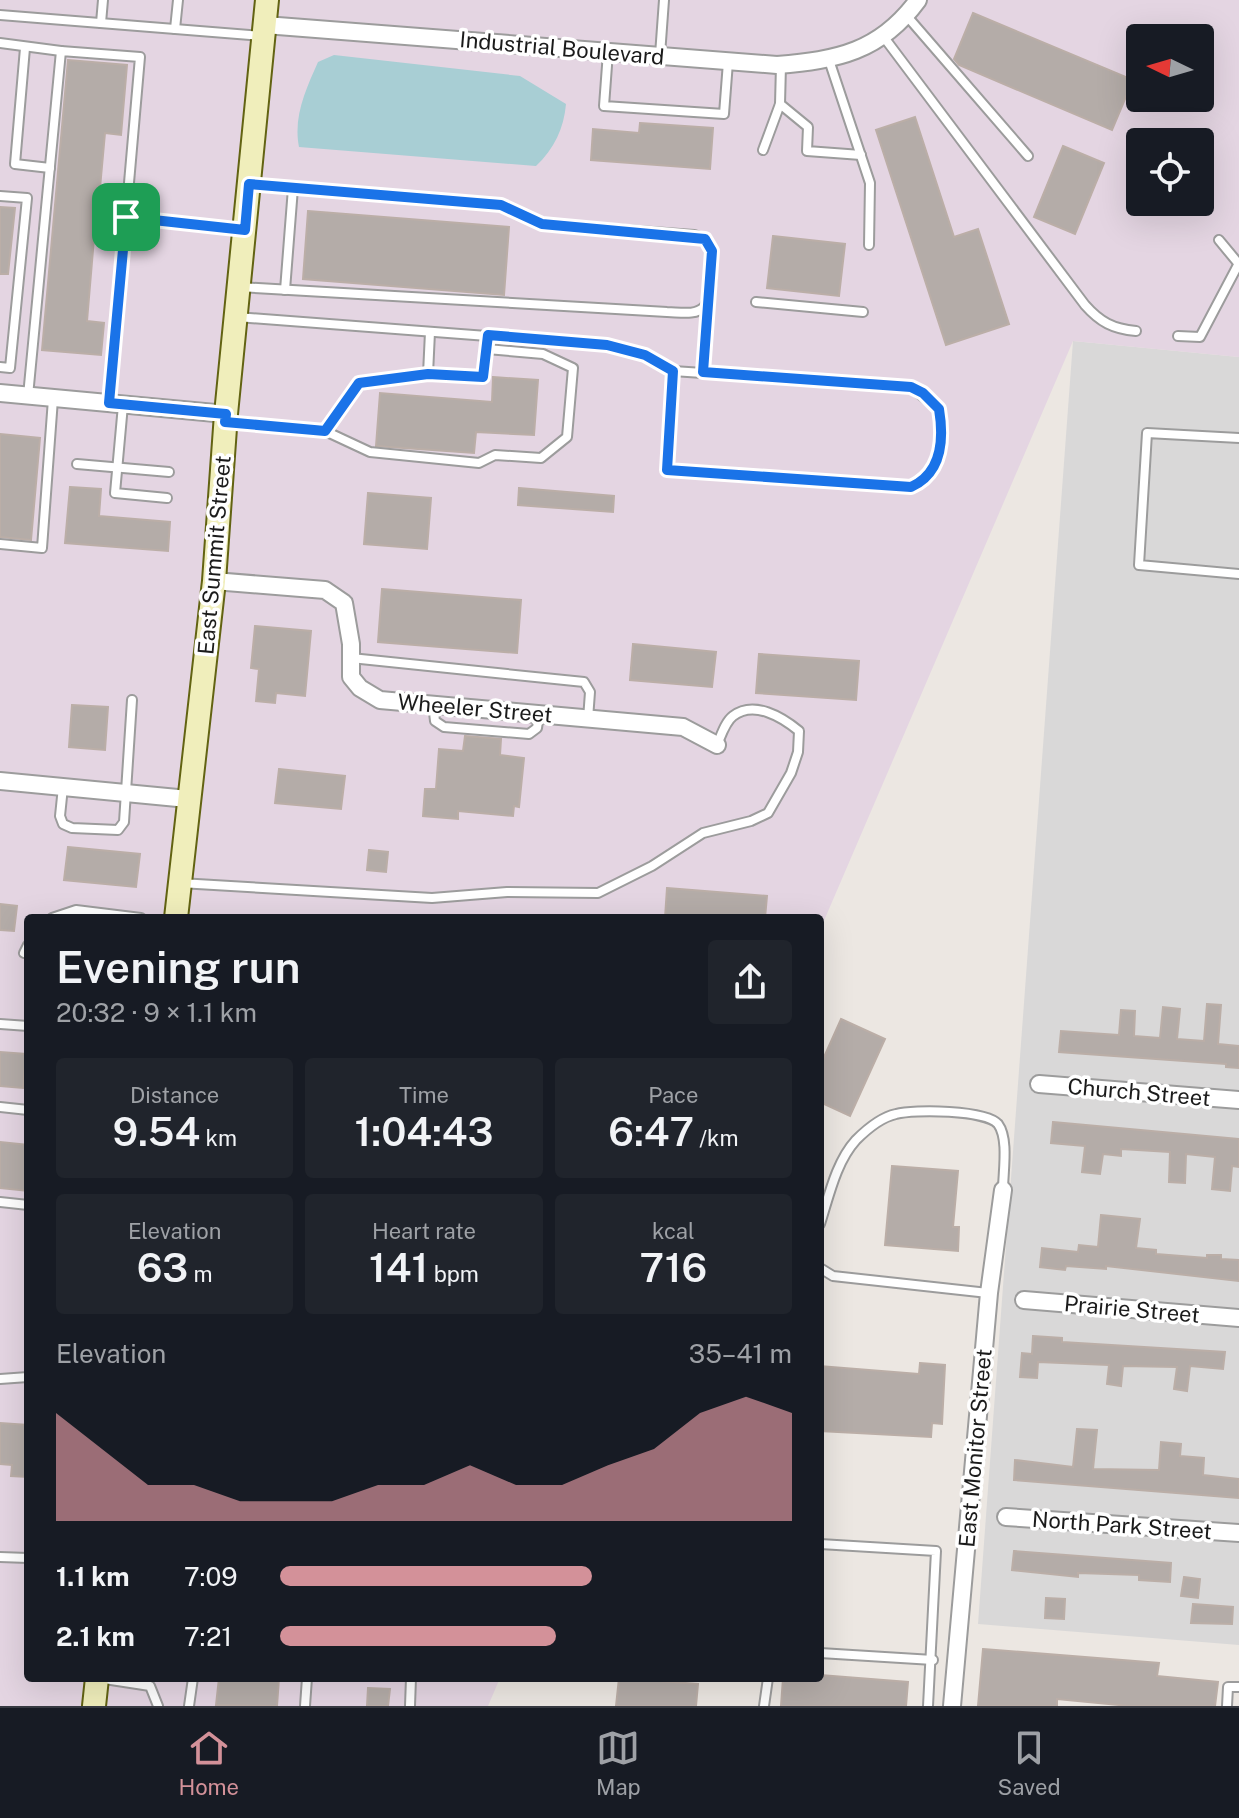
<!DOCTYPE html>
<html lang="en">
<head>
<meta charset="utf-8">
<style>
	body { margin:0; font-family:"Public Sans",sans-serif; background:#20242c; color:#f1f3f6; height:100vh; display:flex; flex-direction:column; font-size:30px; white-space:nowrap }
	* { box-sizing:border-box; margin:0 }
	p { font-size:26px; color:#9ea1a6 }
	.icon { flex:none; width:44px; height:44px; fill:none; stroke:currentColor; stroke-width:2; stroke-linecap:round; stroke-linejoin:round }
	.map { position:relative; flex:1; overflow:hidden }
	.drawer { position:absolute; left:24px; top:914px; width:800px; height:768px; display:flex; flex-direction:column; background:#171b24; border-radius:8px; box-shadow:0 8px 32px #0002 }
	.drawer>* { flex:none }
	.needle { width:52px; rotate:275deg }
	.controls { position:absolute; left:1126px; top:24px; display:grid; gap:16px }
	.controls a { display:grid; place-items:center; width:88px; height:88px; border-radius:8px; background:#171b24; box-shadow:0 8px 32px #0002; font-size:40px }
	.pin { position:absolute; display:grid; place-items:center; width:68px; height:68px; color:#fff; margin:-34px; border-radius:16px; box-shadow:0 4px 12px #0006 }
	.round { display:grid; place-items:center; flex:none; width:84px; height:84px; border-radius:8px; background:#20242c }
	.overview { display:flex; align-items:center; justify-content:space-between; height:136px; padding:0 32px }
	h1 { font-size:44px; font-weight:600; line-height:60px }
	.stats { display:grid; grid-template-columns:repeat(3,1fr); gap:12px; height:136px; padding:8px 32px }
	.stats div { display:grid; align-content:center; border-radius:8px; background:#20242c; text-align:center }
	.stats b { font-size:40px; font-weight:600 }
	.stats small { font-size:22px; font-weight:400 }
	.stats p { font-size:22px }
	.chart { height:224px; padding:16px 32px }
	.chart p { display:flex; justify-content:space-between }
	.chart svg { width:100%; height:144px; margin-top:8px; fill:#d39199; opacity:.7 }
	ul { padding:0 32px; list-style:none; font-size:26px }
	li { display:grid; grid-template-columns:128px 96px 1fr; align-items:center; height:60px }
	li i { height:20px; border-radius:10px; background:#d39199 }
	.tab-bar { display:flex; justify-content:space-around; align-items:center; height:112px; border-top:2px solid #363941; background:#171b24; font-size:22px; color:#9ea1a6 }
	.tab-bar a { display:grid; justify-items:center; gap:4px }
	.tab-bar .on { color:#d39199 }
	.map>svg:first-child { display:block }
</style>
</head>
<body>
<div class="map">
<svg width="1239" height="1706" viewBox="0 0 1239 1706">
	<rect width="100%" height="100%" fill="#ece7e2"/>
	<!-- residential -->
	<path fill="#d9d8d8" d="M 1073,341 L 1239,357 L 1239,1645 L 978,1624 Z"/>
	<!-- industrial -->
	<path fill="#e4d5e2" fill-rule="evenodd" d="M 0,0 L 1239,0 L 1239,357 L 1073,341 L 820,930 L 820,918 L 28,918 L 28,1678 L 500,1678 L 488,1706 L 0,1706 ZM 1140,38 L 1200,38 L 1200,98 L 1140,98 ZM 1140,142 L 1200,142 L 1200,202 L 1140,202 Z"/>
	<!-- water -->
	<path fill="#a8ced4" d="M 334,55 L 520,76 L 566,104 C 564,128 554,149 536,166 L 299,147 C 293,117 306,89 318,62 Z"/>
	<!-- building -->
	<g fill="#b4aca8" stroke="#bbaea7" stroke-width="2">
		<path d="M 973,13 L 1133,80 L 1112,130 L 959,65 L 954,59 Z"/>
		<path d="M 68,60 L 127,65 L 121,135 L 105,133 L 99,199 L 111,201 L 108,239 L 94,238 L 87,321 L 104,323 L 101,355 L 42,350 Z"/>
		<path d="M 915,117 L 954,237 L 978,229 L 1009,324 L 946,345 L 876,130 Z"/>
		<path d="M 640,123 L 713,128 L 710,169 L 591,160 L 593,129 L 639,133 Z"/>
		<path d="M 1063,146 L 1104,163 L 1075,234 L 1034,217 Z"/>
		<path d="M 0,207 L 15,208 L 8,274 L 0,274 Z"/>
		<path d="M 308,211 L 509,227 L 504,295 L 303,279 Z"/>
		<path d="M 773,236 L 845,244 L 839,296 L 767,288 Z"/>
		<path d="M 493,377 L 538,380 L 534,435 L 476,432 L 474,453 L 376,446 L 380,393 L 492,402 Z"/>
		<path d="M 0,434 L 40,438 L 31,540 L 0,537 Z"/>
		<path d="M 70,487 L 101,489 L 99,516 L 170,522 L 168,551 L 65,543 Z"/>
		<path d="M 519,488 L 614,496 L 613,512 L 518,505 Z"/>
		<path d="M 368,493 L 431,498 L 427,549 L 364,544 Z"/>
		<path d="M 382,589 L 521,600 L 517,653 L 378,642 Z"/>
		<path d="M 255,626 L 311,631 L 305,696 L 276,693 L 275,703 L 256,701 L 259,669 L 251,668 Z"/>
		<path d="M 633,644 L 716,652 L 712,687 L 630,680 Z"/>
		<path d="M 759,654 L 859,661 L 856,700 L 756,693 Z"/>
		<path d="M 72,705 L 108,707 L 105,750 L 69,747 Z"/>
		<path d="M 465,736 L 501,739 L 500,755 L 524,758 L 519,807 L 514,806 L 513,816 L 458,811 L 458,819 L 423,816 L 425,789 L 436,789 L 439,749 L 463,751 Z"/>
		<path d="M 279,769 L 345,776 L 341,809 L 275,803 Z"/>
		<path d="M 68,847 L 140,854 L 136,887 L 64,880 Z"/>
		<path d="M 369,850 L 388,852 L 386,872 L 367,870 Z"/>
		<path d="M 667,888 L 767,896 L 765,918 L 665,918 Z"/>
		<path d="M 0,904 L 17,906 L 14,931 L 0,930 Z"/>
		<path d="M 1207,1004 L 1221,1005 L 1218,1044 L 1239,1046 L 1239,1068 L 1226,1067 L 1226,1064 L 1059,1052 L 1061,1031 L 1119,1035 L 1121,1010 L 1135,1011 L 1134,1036 L 1160,1038 L 1163,1007 L 1180,1009 L 1177,1039 L 1204,1041 Z"/>
		<path d="M 841,1019 L 885,1039 L 850,1116 L 820,1102 L 820,1066 Z"/>
		<path d="M 0,1052 L 26,1054 L 23,1088 L 0,1086 Z"/>
		<path d="M 1053,1122 L 1239,1139 L 1239,1167 L 1232,1166 L 1230,1191 L 1212,1189 L 1215,1157 L 1186,1154 L 1185,1183 L 1169,1182 L 1170,1152 L 1121,1149 L 1121,1156 L 1103,1154 L 1100,1174 L 1082,1172 L 1085,1146 L 1051,1143 Z"/>
		<path d="M 0,1142 L 28,1145 L 28,1191 L 0,1188 Z"/>
		<path d="M 892,1166 L 958,1171 L 953,1227 L 959,1227 L 958,1251 L 885,1245 Z"/>
		<path d="M 1101,1215 L 1140,1219 L 1136,1248 L 1156,1250 L 1156,1254 L 1207,1258 L 1207,1255 L 1221,1255 L 1221,1259 L 1239,1260 L 1239,1281 L 1106,1266 L 1106,1269 L 1066,1266 L 1065,1270 L 1040,1267 L 1042,1248 L 1078,1252 L 1079,1245 L 1098,1247 Z"/>
		<path d="M 1033,1336 L 1062,1338 L 1062,1342 L 1225,1352 L 1223,1369 L 1190,1366 L 1187,1391 L 1174,1389 L 1177,1367 L 1123,1366 L 1121,1386 L 1107,1384 L 1109,1365 L 1038,1362 L 1037,1378 L 1020,1377 L 1022,1353 L 1032,1354 Z"/>
		<path d="M 920,1363 L 945,1365 L 942,1424 L 932,1423 L 931,1437 L 820,1431 L 820,1366 L 919,1374 Z"/>
		<path d="M 0,1423 L 28,1425 L 28,1477 L 11,1476 L 12,1465 L 0,1464 Z"/>
		<path d="M 1077,1429 L 1097,1430 L 1093,1469 L 1159,1470 L 1161,1442 L 1181,1444 L 1180,1456 L 1204,1458 L 1203,1475 L 1239,1479 L 1239,1498 L 1014,1480 L 1015,1460 L 1073,1467 Z"/>
		<path d="M 1014,1551 L 1171,1563 L 1170,1582 L 1139,1580 L 1139,1575 L 1078,1573 L 1078,1577 L 1012,1570 Z"/>
		<path d="M 1184,1577 L 1200,1579 L 1198,1598 L 1181,1596 Z"/>
		<path d="M 1046,1598 L 1065,1599 L 1064,1619 L 1045,1618 Z"/>
		<path d="M 1193,1604 L 1233,1607 L 1232,1624 L 1191,1623 Z"/>
		<path d="M 983,1649 L 1159,1663 L 1157,1676 L 1218,1682 L 1215,1706 L 1129,1706 L 1057,1699 L 1057,1706 L 978,1706 Z"/>
		<path d="M 820,1675 L 908,1682 L 906,1706 L 781,1706 L 783,1678 L 820,1678 Z"/>
		<path d="M 219,1678 L 279,1678 L 277,1706 L 216,1705 Z"/>
		<path d="M 619,1678 L 698,1684 L 696,1706 L 616,1706 Z"/>
		<path d="M 368,1688 L 390,1689 L 388,1706 L 367,1706 Z"/>
	</g>
	<g fill="none" stroke-linecap="round" stroke-linejoin="round">
		<defs>
			<g id="lane">
				<path d="M 0,15 L 263,36"/>
				<path d="M 906,15 L 1028,156"/>
				<path d="M 101,23 L 103,0"/>
				<path d="M 175,29 L 178,0"/>
				<path d="M 883,36 L 1085,305 C 1100,322 1113,329 1136,331"/>
				<path d="M 0,43 L 61,51"/>
				<path d="M 25,48 L 15,164 L 50,168"/>
				<path d="M 608,52 L 604,106 L 724,114 L 728,62"/>
				<path d="M 660,55 L 664,0"/>
				<path d="M 829,60 L 870,183 L 869,245"/>
				<path d="M 780,104 L 808,127 L 807,151 L 861,155"/>
				<path d="M 763,150 L 780,104 L 781,65"/>
				<path d="M 0,196 L 27,198 L 10,368 L 0,367"/>
				<path d="M 1219,240 L 1238,263"/>
				<path d="M 239,287 L 667,312 C 678,312 696,316 704,307 C 714,296 714,249 705,239 L 694,235 L 542,224 L 501,205 L 252,184"/>
				<path d="M 285,290 L 293,188"/>
				<path d="M 756,302 L 863,312"/>
				<path d="M 237,317 L 607,345 L 645,355 L 673,371 L 667,470 L 911,487 C 942,473 944,439 939,409 L 911,387 L 673,371"/>
				<path d="M 1178,336 L 1200,337 L 1239,263"/>
				<path d="M 703,372 L 707,305"/>
				<path d="M 428,374 L 430,332"/>
				<path d="M 28,396 L 61,51 L 140,57 L 126,217 L 244,229"/>
				<path d="M 109,403 L 126,217"/>
				<path d="M 123,405 L 115,493 L 167,498"/>
				<path d="M 226,422 L 325,431 L 359,383 L 428,374 L 483,377 L 487,349 L 543,354 L 573,368 L 567,437 L 541,458 L 495,455 L 479,463 L 370,452 L 325,431"/>
				<path d="M 1239,438 L 1147,433 L 1139,565 L 1239,574"/>
				<path d="M 77,464 L 169,472"/>
				<path d="M 0,544 L 42,548 L 53,399"/>
				<path d="M 351,658 L 584,682 L 590,692 L 588,719"/>
				<path d="M 433,704 L 435,721 L 444,727 L 529,734 L 537,728 L 539,715"/>
				<path d="M 63,787 L 60,816 L 63,824 L 72,828 L 118,830 L 124,822 L 132,700"/>
				<path d="M 180,883 L 432,898 L 507,892 L 598,893 L 652,866 L 703,833 L 751,821 L 768,813 L 791,773 L 798,752 L 799,731 C 782,717 754,700 733,716 C 725,722 721,736 717,745"/>
				<path d="M 52,918 L 76,910 L 141,918"/>
				<path d="M 24,953 L 28,945"/>
				<path d="M 0,1024 L 28,1026"/>
				<path d="M 0,1107 L 28,1110"/>
				<path d="M 0,1202 L 28,1205"/>
				<path d="M 820,1224 C 829,1196 836,1162 856,1140 C 866,1130 882,1117 896,1114 C 914,1109 986,1110 998,1124 C 1009,1139 1003,1172 1003,1190"/>
				<path d="M 820,1268 L 833,1276 L 988,1293"/>
				<path d="M 0,1379 L 28,1377"/>
				<path d="M 820,1544 L 936,1551 L 928,1706"/>
				<path d="M 0,1557 L 28,1558"/>
				<path d="M 820,1653 L 933,1660"/>
				<path d="M 98,1678 L 150,1686 L 158,1706"/>
				<path d="M 189,1706 L 193,1678"/>
				<path d="M 305,1706 L 307,1678"/>
				<path d="M 410,1706 L 411,1678"/>
				<path d="M 764,1706 L 768,1678"/>
				<path d="M 1227,1706 L 1228,1687 L 1239,1687"/>
			</g>
			<g id="street">
				<path d="M 265,25 L 777,65 C 837,60 880,52 918,0"/>
				<path d="M 0,393 L 226,414"/>
				<path d="M 214,581 L 325,590 L 344,603 L 351,644 L 351,677 L 360,688 L 380,700 L 683,727 L 717,745"/>
				<path d="M 0,781 L 188,799"/>
				<path d="M 1039,1084 L 1239,1100"/>
				<path d="M 1024,1300 L 1239,1318"/>
				<path d="M 1006,1517 L 1239,1533"/>
				<path d="M 952,1706 L 989,1293 L 1003,1190"/>
			</g>
			<g id="secondary">
				<path d="M 176,918 L 214,581 L 226,414 L 267,0"/>
				<path d="M 94,1706 L 97,1678"/>
			</g>
		</defs>
		<!-- lane casing -->
		<use href="#lane" stroke="#9c9c9c" stroke-width="12"/>
		<!-- street casing -->
		<use href="#street" stroke="#9c9c9c" stroke-width="20"/>
		<!-- secondary casing -->
		<use href="#secondary" stroke="#626312" stroke-width="26"/>
		<!-- lane -->
		<use href="#lane" stroke="#fff" stroke-width="8"/>
		<!-- street -->
		<use href="#street" stroke="#fff" stroke-width="16"/>
		<!-- secondary -->
		<use href="#secondary" stroke="#f0eebb" stroke-width="22"/>
	</g>
	<g fill="none" stroke-linecap="round" stroke-linejoin="round">
		<defs>
			<path id="route" d="M 249,184 L 501,205 L 542,224 L 705,239 L 712,251 L 703,372 L 911,387 L 923,393 L 939,409 C 944,439 942,473 911,487 L 667,470 L 673,371 L 645,355 L 607,345 L 488,335 L 483,377 L 428,374 L 359,383 L 325,431 L 225,422 L 226,414 L 109,403 L 126,217 L 245,230 Z"/>
		</defs>
		<!-- route casing -->
		<use href="#route" stroke="#fff" stroke-width="16"/>
		<!-- route -->
		<use href="#route" stroke="#1a73e8" stroke-width="10"/>
	</g>
	<g text-anchor="middle" stroke-width="7" stroke-linejoin="round" paint-order="stroke">
		<!-- street labels -->
		<g font-size="22" fill="#1b1b1b" stroke="#fff">
			<text transform="translate(562 48) rotate(5)" y="8">Industrial Boulevard</text>
			<text transform="translate(214 555) rotate(-85)" y="8">East Summit Street</text>
			<text transform="translate(475 708) rotate(5)" y="8">Wheeler Street</text>
			<text transform="translate(1139 1092) rotate(5)" y="8">Church Street</text>
			<text transform="translate(1132 1309) rotate(5)" y="8">Prairie Street</text>
			<text transform="translate(975 1448) rotate(-85)" y="8">East Monitor Street</text>
			<text transform="translate(1122 1525) rotate(4)" y="8">North Park Street</text>
		</g>
	</g>
</svg>
<div class="controls">
<a><svg class="needle" viewBox="-14 -14 28 28"><path d="M0-13l5 13h-10z" fill="#e53935"/><path d="M0 13l5-13h-10z" fill="#9ea1a6"/></svg></a>
<a><svg class="icon" aria-label="locate" viewBox="0 0 24 24"><circle cx="12" cy="12" r="6"/><path d="M12 2v4M12 18v4M2 12h4M18 12h4"/></svg></a>
</div>
<div class="pin" style="left:126px;top:217px;background:#1e9e55"><svg class="icon" aria-label="arrive" viewBox="0 0 24 24"><path d="M6 21V4h12l-3 4 3 4H6"/></svg></div>
<section class="drawer">
<div class="overview"><div><h1>Evening run</h1><p>20:32 · 9 × 1.1 km</p></div><a class="round"><svg class="icon" aria-label="share" viewBox="0 0 24 24"><path d="M12 15V3M7 8l5-5 5 5M5 13v7h14v-7"/></svg></a></div>
<div class="stats">
<div><p>Distance</p><b>9.54<small> km</small></b></div>
<div><p>Time</p><b>1:04:43</b></div>
<div><p>Pace</p><b>6:47<small> /km</small></b></div>
</div>
<div class="stats">
<div><p>Elevation</p><b>63<small> m</small></b></div>
<div><p>Heart rate</p><b>141<small> bpm</small></b></div>
<div><p>kcal</p><b>716</b></div>
</div>
<div class="chart"><p><span>Elevation</span>35–41 m</p>
<svg viewBox="0 0 160 44" preserveAspectRatio="none"><path d="M0 44V11L10 22L20 33L30 33L40 38L50 38L60 38L70 33L80 33L90 27L100 33L110 33L120 27L130 22L140 11L150 6L160 11V44z"/></svg>
</div>
<ul>
<li><b>1.1 km</b>7:09<i style="width:61%"></i></li>
<li><b>2.1 km</b>7:21<i style="width:54%"></i></li>
</ul>
</section>
</div>
<nav class="tab-bar">
<a class="on"><svg class="icon" aria-label="home" viewBox="0 0 24 24"><path d="M3 11l9-7 9 7M6 9v11h12V9"/></svg>Home</a>
<a><svg class="icon" aria-label="map" viewBox="0 0 24 24"><path d="M3 6l6-2 6 2 6-2v14l-6 2-6-2-6 2zM9 4v14M15 6v14"/></svg>Map</a>
<a><svg class="icon" aria-label="saved" viewBox="0 0 24 24"><path d="M7 4h10v16l-5-4-5 4z"/></svg>Saved</a>
</nav>
</body>
</html>
